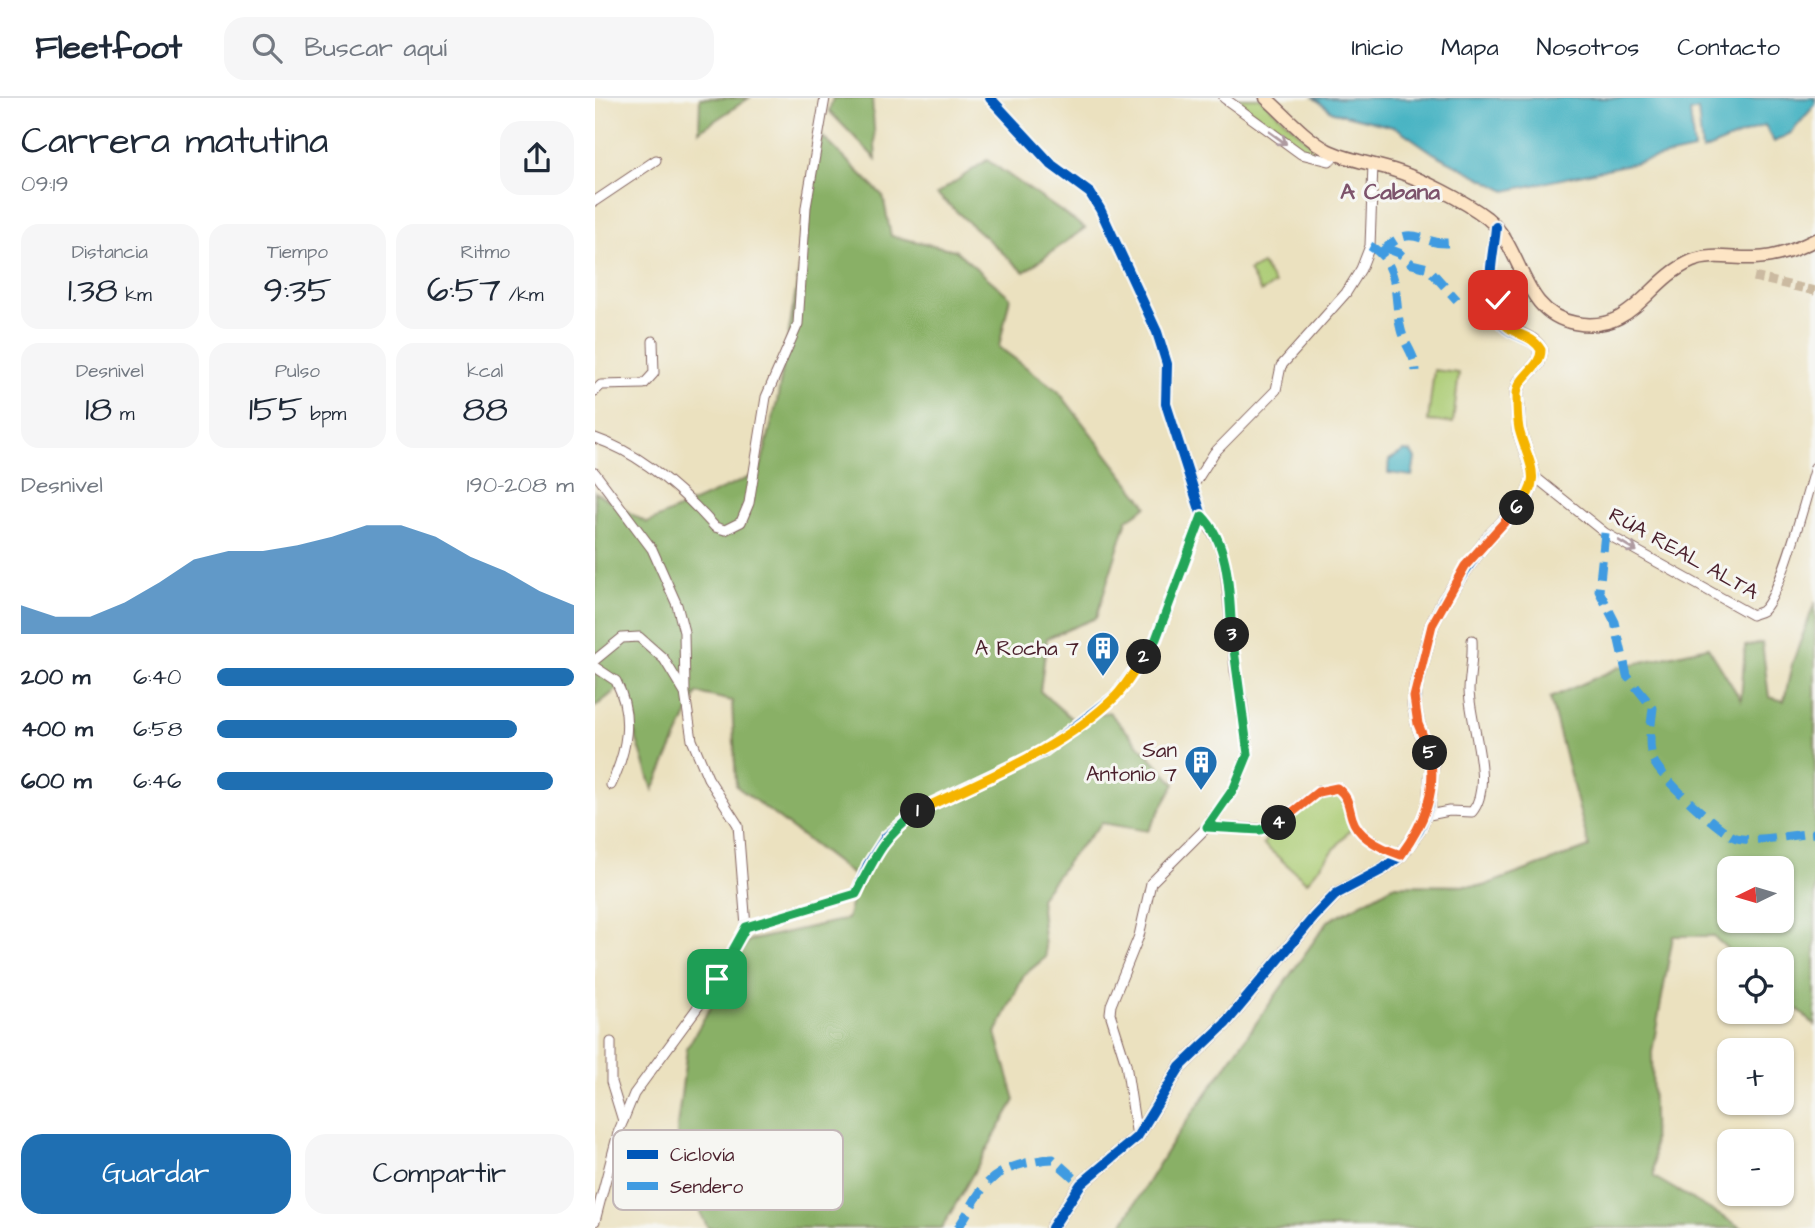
<!DOCTYPE html>
<html lang="es">
<head>
<meta charset="utf-8">
<style>
	body { margin:0; font-family:"Architects Daughter",sans-serif; background:#f6f6f7; color:#1f2937; height:100vh; display:flex; flex-direction:column; font-size:26px; white-space:nowrap }
	* { box-sizing:border-box; margin:0 }
	p { font-size:23px; color:#747a83 }
	.icon { flex:none; width:38px; height:38px; fill:none; stroke:currentColor; stroke-width:2; stroke-linecap:round; stroke-linejoin:round }
	.map { position:relative; flex:1; overflow:hidden }
	.drawer { display:flex; flex-direction:column; background:#fff; width:595px }
	.drawer>* { flex:none }
	.needle { width:46px; rotate:265deg }
	.tools { position:absolute; left:1122px; top:758px; display:grid; gap:14px }
	.tools a { display:grid; place-items:center; width:77px; height:77px; border-radius:14px; background:#fff; box-shadow:0 2px 5px #0004; font-size:35px }
	.pin { position:absolute; display:grid; place-items:center; width:60px; height:60px; color:#fff; margin:-30px; border-radius:14px; box-shadow:0 4px 10px #0006 }
	.km { position:absolute; width:35px; height:35px; margin:-18px; border-radius:50%; background:#222; color:#fff; font-size:19px; line-height:35px; text-align:center }
	.round { display:grid; place-items:center; flex:none; width:74px; height:74px; border-radius:21px; background:#f6f6f7 }
	.overview { display:flex; align-items:center; justify-content:space-between; height:119px; padding:0 21px }
	h1 { font-size:38px; font-weight:600; line-height:52px }
	.figures { display:grid; grid-template-columns:repeat(3,1fr); gap:10px; height:119px; padding:7px 21px }
	.figures div { display:grid; align-content:center; border-radius:18px; background:#f6f6f7; text-align:center }
	.figures b { font-size:35px; font-weight:600 }
	.figures small { font-size:19px; font-weight:400 }
	.figures p { font-size:19px }
	.chart { height:196px; padding:14px 21px }
	.chart p { display:flex; justify-content:space-between }
	.chart svg { width:100%; height:126px; margin-top:7px; fill:#1f6fb2; opacity:.7 }
	.action { display:flex; gap:14px; margin-top:auto; padding:14px 21px }
	.action a { flex:1; height:80px; border-radius:21px; background:#1f6fb2; color:#fff; font-size:28px; font-weight:600; line-height:80px; text-align:center }
	.action a+a { background:#f6f6f7; color:#1f2937 }
	ul { padding:0 21px; list-style:none; font-size:23px }
	li { display:grid; grid-template-columns:112px 84px 1fr; align-items:center; height:52px }
	li i { height:18px; border-radius:9px; background:#1f6fb2 }
	header { display:flex; align-items:center; gap:42px; box-sizing:border-box; height:98px; padding:0 35px; background:#fff; border-bottom:2px solid #e0e1e3 }
	header strong { font-size:33px }
	nav { display:flex; gap:38px; margin-inline-start:auto; font-size:24px }
	.search { width:490px; height:63px; background:#f6f6f7; display:flex; align-items:center; gap:18px; box-sizing:border-box; padding:0 24px; border-radius:21px; color:#747a83; font-size:26px }
	main { display:flex; flex:1; min-height:0 }
	.map>svg:first-child { display:block }
</style>
</head>
<body>
<header>
<strong>Fleetfoot</strong>
<div class="search"><svg class="icon" aria-label="search" viewBox="0 0 24 24"><circle cx="10" cy="10" r="6"/><path d="M15 15l6 6"/></svg>Buscar aquí</div>
<nav><a>Inicio</a><a>Mapa</a><a>Nosotros</a><a>Contacto</a></nav>
</header>
<main>
<section class="drawer">
<div class="overview"><div><h1>Carrera matutina</h1><p>09:19</p></div><a class="round"><svg class="icon" aria-label="share" viewBox="0 0 24 24"><path d="M12 15V3M7 8l5-5 5 5M5 13v7h14v-7"/></svg></a></div>
<div class="figures">
<div><p>Distancia</p><b>1.38<small> km</small></b></div>
<div><p>Tiempo</p><b>9:35</b></div>
<div><p>Ritmo</p><b>6:57<small> /km</small></b></div>
</div>
<div class="figures">
<div><p>Desnivel</p><b>18<small> m</small></b></div>
<div><p>Pulso</p><b>155<small> bpm</small></b></div>
<div><p>kcal</p><b>88</b></div>
</div>
<div class="chart"><p><span>Desnivel</span>190–208 m</p>
<svg viewBox="0 0 160 44" preserveAspectRatio="none"><path d="M0 44V34L10 38L20 38L30 33L40 26L50 18L60 15L70 15L80 13L90 10L100 6L110 6L120 10L130 17L140 22L150 29L160 34V44z"/></svg>
</div>
<ul>
<li><b>200 m</b>6:40<i style="width:100%"></i></li>
<li><b>400 m</b>6:58<i style="width:84%"></i></li>
<li><b>600 m</b>6:46<i style="width:94%"></i></li>
</ul>
<div class="action"><a>Guardar</a><a>Compartir</a></div>
</section>
<div class="map">
<svg width="1220" height="1130" viewBox="0 0 1220 1130">
	<rect width="100%" height="100%" fill="#f6f6f2"/>
	<filter id="ink" filterUnits="userSpaceOnUse"><feTurbulence type="fractalNoise" baseFrequency=".0143" numOctaves="2"/><feDisplacementMap in="SourceGraphic" scale="14" xChannelSelector="R" yChannelSelector="G"/><feConvolveMatrix kernelMatrix="1 2 1 2 8 2 1 2 1" color-interpolation-filters="sRGB"/></filter>
	<filter id="wash" filterUnits="userSpaceOnUse"><feTurbulence type="fractalNoise" baseFrequency=".00686" numOctaves="4" result="noise"/><feDisplacementMap in="SourceGraphic" scale="28" xChannelSelector="R" yChannelSelector="G"/><feGaussianBlur stdDeviation="1.57" result="paint"/><feColorMatrix in="noise" values="0 0 0 0 0 0 0 0 0 0 0 0 0 0 0 0 0 1.4 0 .05"/><feComposite in="paint" operator="in"/></filter>
	<g filter="url(#wash)">
		<rect width="100%" height="100%" fill="#ebe1bf"/>
		<!-- green -->
		<g fill="#accc74" stroke="#7b7650" stroke-width="2">
			<path d="M 640,0 L 665,0 L 729,57 L 708,54 Z"/>
			<path d="M 667,166 L 680,186 L 666,194 L 654,173 Z"/>
			<path d="M 839,272 L 864,275 L 858,325 L 833,323 Z"/>
			<path d="M 739,694 L 747,698 L 756,731 L 712,784 L 668,746 C 681,726 714,699 739,694 Z"/>
		</g>
		<!-- forest -->
		<g fill="#89b066" stroke="#6a6848" stroke-width="2" fill-rule="evenodd">
			<path d="M 105,0 L 154,0 L 104,33 Z"/>
			<path d="M 238,0 L 277,0 L 281,61 L 234,13 Z"/>
			<path d="M 227,38 L 288,98 L 296,138 L 360,152 L 415,199 L 404,249 L 463,293 L 552,408 L 532,422 L 501,520 L 452,540 L 445,593 L 477,621 L 514,614 L 580,686 L 553,733 L 507,725 L 479,755 L 445,800 L 451,859 L 429,877 L 401,935 L 420,1002 L 347,1130 L 113,1130 L 84,1074 L 82,1029 L 92,950 L 153,843 L 252,821 L 263,781 L 141,688 L 137,603 L 102,595 L 58,692 L 25,589 L 0,609 L 0,394 L 52,425 L 164,375 L 182,304 Z"/>
			<path d="M 392,62 L 490,130 L 429,174 L 342,96 Z"/>
			<path d="M 1220,504 L 1220,927 L 1187,898 L 1186,861 L 1144,861 L 1118,838 L 1078,838 L 1057,954 L 1059,1079 L 1147,1130 L 525,1130 L 578,1043 L 733,823 L 800,787 L 888,788 L 994,749 L 955,600 L 1025,569 L 1113,549 L 1146,602 L 1150,548 L 1167,545 L 1174,599 L 1189,603 L 1197,566 ZM 1134,770 L 1186,770 L 1186,822 L 1134,822 Z"/>
		</g>
		<!-- water -->
		<g fill="#45b2c2" stroke="#486876" stroke-width="2">
			<path d="M 719,0 L 1220,0 L 1220,7 L 1196,35 L 1179,44 L 1170,27 L 1107,53 L 1103,12 L 1095,14 L 1099,52 L 911,93 L 838,55 L 802,30 L 738,14 Z"/>
			<path d="M 809,353 L 816,354 L 820,361 L 817,378 L 793,375 L 794,362 Z"/>
		</g>
	</g>
	<g filter="url(#ink)">
		<g fill="none" stroke-linecap="round" stroke-linejoin="round">
			<!-- street-tunnel -->
			<path stroke="#cbbaa1" stroke-width="9" stroke-dasharray="9 4.5" stroke-linecap="butt" d="M 1159,179 L 1220,193"/>
			<defs>
				<g id="street">
					<path d="M 629,0 L 706,56 L 734,63 L 741,56"/>
					<path d="M 0,103 L 61,62"/>
					<path d="M 899,207 L 895,177 L 901,129"/>
					<path d="M 899,207 L 908,198 L 931,187"/>
					<path d="M 0,293 L 6,287 L 49,286 L 59,275 L 58,243"/>
					<path d="M 0,340 C 47,356 88,393 120,429 L 130,432 L 146,424 L 154,405 L 171,299 L 203,226 L 211,109 L 230,0"/>
					<path d="M 0,375 L 57,451 L 82,507 L 89,534 L 90,595 L 97,642 L 113,680 L 143,727 L 151,829 L 119,887 L 39,996 L 23,1035 L 0,1123"/>
					<path d="M 939,378 L 1010,435 L 1157,517 C 1160,515 1164,515 1167,513 C 1185,500 1212,395 1220,369"/>
					<path d="M 598,388 L 619,355 L 681,292 L 686,268 L 751,195 L 766,171 L 775,148 L 778,66"/>
					<path d="M 0,562 L 27,540 L 44,539 L 69,561 L 89,594"/>
					<path d="M 0,569 L 21,583 C 39,618 32,653 16,687"/>
					<path d="M 829,718 L 854,713 L 877,714 C 900,687 874,623 874,591 C 875,575 878,559 877,542"/>
					<path d="M 612,729 L 674,731 L 723,694 L 742,690 C 754,699 753,707 757,720 C 762,740 789,751 806,757"/>
					<path d="M 151,829 L 261,796 L 273,767 L 291,739 L 322,713 L 447,654 L 522,597 L 561,541 L 607,418 L 571,306 L 572,266 L 562,234 L 505,111 L 495,95 L 457,67 L 395,0"/>
					<path d="M 16,944 L 16,984 L 28,1023"/>
					<path d="M 542,1039 L 531,966 L 515,915 L 516,907 L 544,838 L 556,785 L 612,729 L 639,690 L 653,656 L 647,602 L 640,573 L 630,468 L 624,445 L 607,418"/>
				</g>
				<g id="secondary">
					<path d="M 671,0 C 690,17 709,39 732,52 C 752,62 776,65 798,72 C 825,80 870,103 892,120 C 930,151 925,215 980,225 C 1039,236 1051,183 1097,163 C 1116,155 1139,161 1160,160 C 1182,159 1200,152 1220,142"/>
					<path d="M 457,1130 L 486,1086 L 542,1039 L 585,969 L 630,926 L 719,819 L 741,796 L 788,771 L 806,757 L 824,732 L 834,707 L 837,668 L 823,626 L 819,607 L 821,588 L 837,527 L 849,502 L 894,439 L 932,400 L 939,378 L 924,332 L 922,293 L 925,284 L 943,265 L 946,252 C 932,230 911,243 899,207"/>
				</g>
			</defs>
			<!-- street casing -->
			<use href="#street" stroke="#82635f" stroke-width="11"/>
			<!-- secondary casing -->
			<use href="#secondary" stroke="#82635f" stroke-width="15"/>
			<!-- street -->
			<use href="#street" stroke="#fff" stroke-width="9"/>
			<!-- secondary -->
			<use href="#secondary" stroke="#fde5c5" stroke-width="12"/>
			<!-- quiet -->
			<g stroke="#409be1" stroke-width="9" stroke-dasharray="18 9" stroke-linecap="butt">
				<path d="M 775,148 C 807,166 798,202 806,232 C 810,248 820,256 821,273"/>
				<path d="M 791,150 L 804,155 L 817,166 L 833,170 L 862,202"/>
				<path d="M 787,154 C 819,120 827,151 859,144"/>
				<path d="M 1010,435 L 1004,493 L 1020,524 L 1032,578 L 1058,610 C 1056,627 1053,643 1057,659 C 1062,677 1121,730 1139,739 C 1154,746 1202,736 1220,735"/>
				<path d="M 363,1130 C 386,1095 388,1076 431,1065 C 441,1063 448,1061 458,1061 L 486,1086"/>
			</g>
			<defs>
				<g id="cycleway">
					<path d="M 151,829 L 261,796 L 273,767 L 291,739 L 322,713 L 447,654 L 522,597 L 561,541 L 607,418 L 571,306 L 572,266 L 562,234 L 505,111 L 495,95 L 457,67 L 395,0"/>
					<path d="M 457,1130 L 486,1086 L 542,1039 L 585,969 L 630,926 L 719,819 L 741,796 L 788,771 L 806,757 L 824,732 L 834,707 L 837,668 L 823,626 L 819,607 L 821,588 L 837,527 L 849,502 L 894,439 L 932,400 L 939,378 L 924,332 L 922,293 L 925,284 L 943,265 L 946,252 C 938,239 921,239 910,229 C 884,204 899,159 901,129"/>
				</g>
			</defs>
			<!-- cycleway casing -->
			<use href="#cycleway" stroke="#f6f6f2" stroke-width="15"/>
			<!-- cycleway -->
			<use href="#cycleway" stroke="#0057b8" stroke-width="10"/>
		</g>
		<!-- one-way arrows -->
		<defs><path id="oneway-shaft" d="M-6 0H5M1.5-3L5.5 0L1.5 3" fill="none" stroke-width="1.6" stroke-linecap="round" stroke-linejoin="round" transform="scale(1.75)"/></defs>
		<g stroke="#ae9aa0">
			<use href="#oneway-shaft" transform="translate(683 40) rotate(36)"/>
			<use href="#oneway-shaft" transform="translate(1033 448) rotate(31)"/>
		</g>
	</g>
	<g fill="none" stroke-linecap="round" stroke-linejoin="round" filter="url(#ink)">
		<defs>
			<path id="split-1" d="M 122,881 L 151,829 L 261,796 C 281,757 287,741 323,713"/>
			<path id="split-2" d="M 323,713 C 391,680 466,652 521,598 C 532,587 540,571 549,559"/>
			<path id="split-3" d="M 549,559 L 561,541 L 607,418 C 636,447 634,499 637,537"/>
			<path id="split-4" d="M 637,537 L 653,656 L 639,690 L 612,729 L 665,732 L 684,725"/>
			<path id="split-5" d="M 684,725 L 723,694 L 742,690 C 754,699 753,707 757,720 C 763,740 788,751 806,757 C 829,725 842,695 835,655"/>
			<path id="split-6" d="M 835,655 L 823,626 L 819,599 L 837,527 L 870,468 L 922,410"/>
			<path id="split-7" d="M 903,202 L 899,207 C 911,243 933,230 946,252 C 946,271 921,278 922,298 C 922,308 922,320 924,331 C 932,363 951,381 922,410"/>
		</defs>
		<!-- split-1 casing -->
		<use href="#split-1" stroke="#fff" stroke-width="14"/>
		<!-- split-2 casing -->
		<use href="#split-2" stroke="#fff" stroke-width="14"/>
		<!-- split-3 casing -->
		<use href="#split-3" stroke="#fff" stroke-width="14"/>
		<!-- split-4 casing -->
		<use href="#split-4" stroke="#fff" stroke-width="14"/>
		<!-- split-5 casing -->
		<use href="#split-5" stroke="#fff" stroke-width="14"/>
		<!-- split-6 casing -->
		<use href="#split-6" stroke="#fff" stroke-width="14"/>
		<!-- split-7 casing -->
		<use href="#split-7" stroke="#fff" stroke-width="14"/>
		<!-- split-1 -->
		<use href="#split-1" stroke="#22a559" stroke-width="9"/>
		<!-- split-2 -->
		<use href="#split-2" stroke="#f5b400" stroke-width="9"/>
		<!-- split-3 -->
		<use href="#split-3" stroke="#22a559" stroke-width="9"/>
		<!-- split-4 -->
		<use href="#split-4" stroke="#22a559" stroke-width="9"/>
		<!-- split-5 -->
		<use href="#split-5" stroke="#f0652b" stroke-width="9"/>
		<!-- split-6 -->
		<use href="#split-6" stroke="#f0652b" stroke-width="9"/>
		<!-- split-7 -->
		<use href="#split-7" stroke="#f5b400" stroke-width="9"/>
	</g>
	<!-- icons -->
	<defs>
		<symbol id="building-pin" viewBox="-11 -11 22 30"><path d="M0 17L-7.5 6A9.5 9.5 0 1 1 7.5 6Z" fill="#1f6fb2" stroke="#f6f6f2"/><path d="M-4-6H4V6H1V3H-1V6H-4ZM-2.5-4.3h1.7v1.8h-1.7ZM.8-4.3h1.7v1.8H.8ZM-2.5-1h1.7V.8h-1.7ZM.8-1h1.7V.8H.8Z" fill="#fff"/></symbol>
	</defs>
	<g fill-rule="evenodd">
		<use href="#building-pin" x="489" y="531" width="38" height="52"/>
		<use href="#building-pin" x="587" y="645" width="38" height="52"/>
	</g>
	<g text-anchor="middle" stroke-width="6" stroke-linejoin="round" paint-order="stroke">
		<!-- street labels -->
		<g font-size="21" fill="#4a1f2b" stroke="#f6f6f2">
			<text transform="translate(1089 455) rotate(29)" y="7">RÚA REAL ALTA</text>
		</g>
		<!-- poi labels -->
		<g font-size="21" fill="#4a1f2b" stroke="#f6f6f2" text-anchor="end">
			<text x="484" y="557">A Rocha 7</text>
			<text x="582" y="659">San<tspan x="582" dy="24">Antonio 7</tspan></text>
		</g>
		<!-- neighbourhood labels -->
		<g font-size="23" font-weight="bold" fill="#7d536c" stroke="#f6f6f2">
			<text x="795" y="101">A Cabana</text>
		</g>
	</g>
	<!-- legend -->
	<rect x="18" y="1032" width="230" height="80" rx="10" fill="#f6f6f2" stroke="#c2b6b6" stroke-width="2"/>
	<rect x="32" y="1052" width="31" height="9" fill="#0057b8"/>
	<rect x="32" y="1084" width="31" height="8" fill="#409be1"/>
	<g font-size="19" fill="#4a1f2b">
		<text x="75" y="1063">Ciclovía</text>
		<text x="75" y="1095">Sendero</text>
	</g>
</svg>
<div class="tools">
<a><svg class="needle" viewBox="-14 -14 28 28"><path d="M0-13l5 13h-10z" fill="#e53935"/><path d="M0 13l5-13h-10z" fill="#747a83"/></svg></a>
<a><svg class="icon" aria-label="locate" viewBox="0 0 24 24"><circle cx="12" cy="12" r="6"/><path d="M12 2v4M12 18v4M2 12h4M18 12h4"/></svg></a>
<a>+</a>
<a>−</a>
</div>
<div class="pin" style="left:122px;top:881px;background:#1e9e55"><svg class="icon" aria-label="arrive" viewBox="0 0 24 24"><path d="M6 21V4h12l-3 4 3 4H6"/></svg></div>
<div class="pin" style="left:903px;top:202px;background:#d93025"><svg class="icon" aria-label="check" viewBox="0 0 24 24"><path d="M5 12l5 5 9-10"/></svg></div>
<b class="km" style="left:323px;top:713px">1</b>
<b class="km" style="left:549px;top:559px">2</b>
<b class="km" style="left:637px;top:537px">3</b>
<b class="km" style="left:684px;top:725px">4</b>
<b class="km" style="left:835px;top:655px">5</b>
<b class="km" style="left:922px;top:410px">6</b>
</div>
</main>
</body>
</html>
